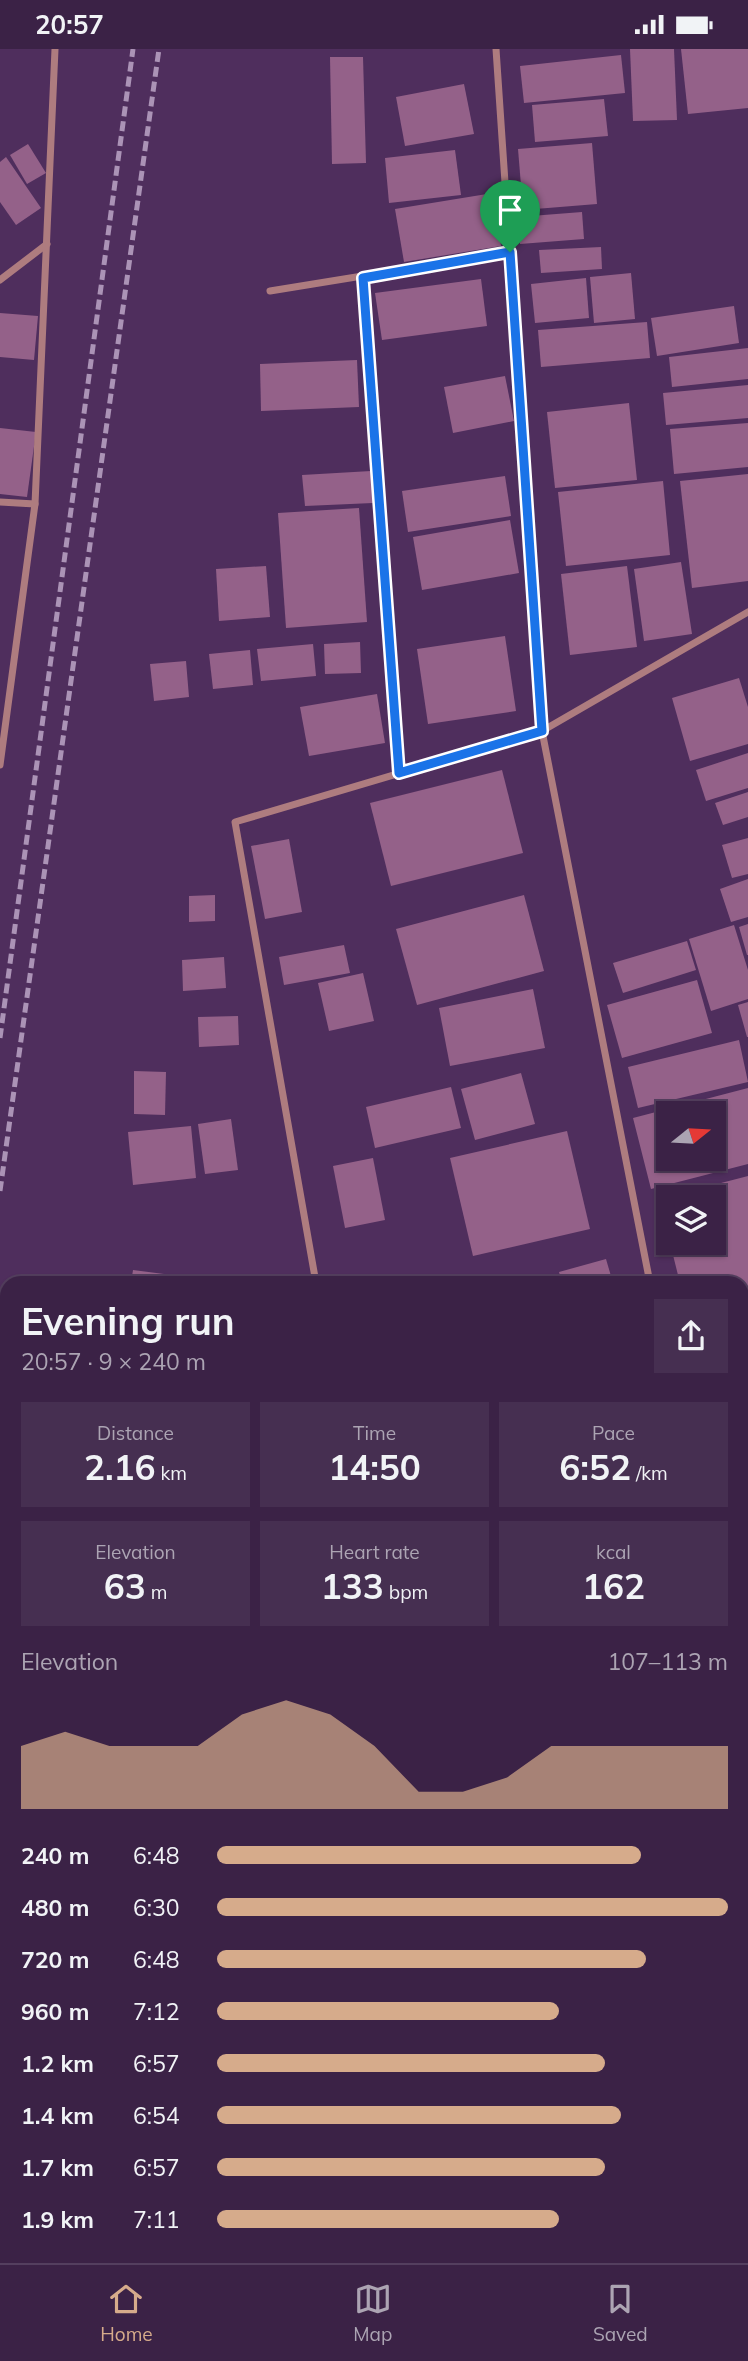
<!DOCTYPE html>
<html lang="en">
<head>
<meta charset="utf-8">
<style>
	body { margin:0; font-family:Mulish,sans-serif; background:#462f51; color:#f1f3f6; height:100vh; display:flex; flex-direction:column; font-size:26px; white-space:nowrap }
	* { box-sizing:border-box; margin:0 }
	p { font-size:23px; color:#aca4b3 }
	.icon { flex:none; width:38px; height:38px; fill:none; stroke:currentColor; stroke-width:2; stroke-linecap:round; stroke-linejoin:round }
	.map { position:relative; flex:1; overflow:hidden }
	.sheet { position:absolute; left:0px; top:1227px; width:749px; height:989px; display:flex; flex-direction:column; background:#3b2246; border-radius:21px 21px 0 0; box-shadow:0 2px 5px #0004,0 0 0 2px #543f5f }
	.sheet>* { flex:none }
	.needle { width:46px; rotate:72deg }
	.tools { position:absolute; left:656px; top:1052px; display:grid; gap:14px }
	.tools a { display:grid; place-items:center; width:70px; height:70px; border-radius:0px; background:#3b2246; box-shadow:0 2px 5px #0004,0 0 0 2px #543f5f; font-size:35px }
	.pin { position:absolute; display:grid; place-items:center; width:60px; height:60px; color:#fff; margin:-72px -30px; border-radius:50% 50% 50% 0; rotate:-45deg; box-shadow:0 0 7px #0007 }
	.pin .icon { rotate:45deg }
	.round { display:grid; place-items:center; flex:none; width:74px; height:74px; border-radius:0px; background:#462f51 }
	.overview { display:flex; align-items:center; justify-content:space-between; height:119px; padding:0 21px }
	h1 { font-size:38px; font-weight:700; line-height:52px }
	.stats { display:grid; grid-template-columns:repeat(3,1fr); gap:10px; height:119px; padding:7px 21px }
	.stats div { display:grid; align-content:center; border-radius:0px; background:#462f51; text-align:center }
	.stats b { font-size:35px; font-weight:700 }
	.stats small { font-size:19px; font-weight:400 }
	.stats p { font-size:19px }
	.chart { height:196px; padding:14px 21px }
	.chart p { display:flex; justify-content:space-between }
	.chart svg { width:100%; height:126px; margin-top:7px; fill:#d6ab8b; opacity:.7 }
	ul { padding:0 21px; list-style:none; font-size:23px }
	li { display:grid; grid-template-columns:112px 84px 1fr; align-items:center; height:52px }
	li i { height:18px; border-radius:9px; background:#d6ab8b }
	.status { display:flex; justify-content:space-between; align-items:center; height:49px; padding:0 35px; background:#3b2246; direction:ltr }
	.status svg { height:19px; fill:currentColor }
	.tab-bar { display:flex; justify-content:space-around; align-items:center; height:98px; border-top:2px solid #543f5f; background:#3b2246; font-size:19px; color:#aca4b3 }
	.tab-bar a { display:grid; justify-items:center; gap:4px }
	.tab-bar .selected { color:#d6ab8b }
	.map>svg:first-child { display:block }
</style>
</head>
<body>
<div class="status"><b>20:57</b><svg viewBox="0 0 49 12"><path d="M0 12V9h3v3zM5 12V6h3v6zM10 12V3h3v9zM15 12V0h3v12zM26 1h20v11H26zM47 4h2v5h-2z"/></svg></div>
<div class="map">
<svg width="748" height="2214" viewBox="0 0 748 2214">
	<rect width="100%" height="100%" fill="#4f2e5d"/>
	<!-- building -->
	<g fill="#946189" fill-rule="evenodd">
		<path d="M 630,0 L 674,0 L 677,71 L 633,72 Z"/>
		<path d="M 681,0 L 748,0 L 748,59 L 688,65 Z"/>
		<path d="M 621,6 L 625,44 L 524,54 L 520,17 Z"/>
		<path d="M 330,8 L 363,8 L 366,114 L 332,115 Z"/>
		<path d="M 464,35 L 474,85 L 405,97 L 396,48 Z"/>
		<path d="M 604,50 L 608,87 L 535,93 L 532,56 Z"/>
		<path d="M 592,94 L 597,155 L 523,161 L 518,100 Z"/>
		<path d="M 28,95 L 46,124 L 27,135 L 10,106 Z"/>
		<path d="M 455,101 L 461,146 L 389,154 L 385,109 Z"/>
		<path d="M 6,108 L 41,159 L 16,176 L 0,153 L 0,113 Z"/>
		<path d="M 493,144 L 501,197 L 404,213 L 395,160 Z"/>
		<path d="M 582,163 L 584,190 L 520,195 L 518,168 Z"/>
		<path d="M 601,198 L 602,220 L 541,224 L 539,201 Z"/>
		<path d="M 631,224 L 635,270 L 594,274 L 590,228 Z"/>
		<path d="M 586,229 L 589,269 L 535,274 L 531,235 Z"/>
		<path d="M 481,230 L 487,277 L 382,291 L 375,244 Z"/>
		<path d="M 734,257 L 739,294 L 657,307 L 651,269 Z"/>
		<path d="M 0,264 L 38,267 L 34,311 L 0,308 Z"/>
		<path d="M 647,273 L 650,309 L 541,318 L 538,281 Z"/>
		<path d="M 748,299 L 748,330 L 672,338 L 669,308 Z"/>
		<path d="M 357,311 L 359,358 L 261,362 L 260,315 Z"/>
		<path d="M 505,327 L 514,372 L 453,384 L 444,338 Z"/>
		<path d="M 748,336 L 748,369 L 666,376 L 663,344 Z"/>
		<path d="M 629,354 L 637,431 L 555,439 L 547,363 Z"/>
		<path d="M 748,374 L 748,418 L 674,425 L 670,380 Z"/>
		<path d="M 0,379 L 36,383 L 27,448 L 0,445 Z"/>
		<path d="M 371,422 L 373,454 L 305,457 L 302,426 Z"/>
		<path d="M 748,425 L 748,532 L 692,539 L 680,432 Z"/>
		<path d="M 505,427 L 511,467 L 408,483 L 402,442 Z"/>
		<path d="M 663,432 L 670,506 L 566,517 L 558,443 Z"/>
		<path d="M 359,459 L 367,573 L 286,579 L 278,464 Z"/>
		<path d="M 510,471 L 519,524 L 422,541 L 413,488 Z"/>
		<path d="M 681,513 L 692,585 L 644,592 L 634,520 Z"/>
		<path d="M 266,517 L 270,568 L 219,572 L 216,520 Z"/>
		<path d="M 627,517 L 637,598 L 570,606 L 561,525 Z"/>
		<path d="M 505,587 L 516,662 L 428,675 L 417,600 Z"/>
		<path d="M 360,593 L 361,624 L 325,625 L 324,595 Z"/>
		<path d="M 313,595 L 316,627 L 261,632 L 257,600 Z"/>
		<path d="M 250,601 L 253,636 L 213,640 L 209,605 Z"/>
		<path d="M 186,612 L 189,648 L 154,652 L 150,615 Z"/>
		<path d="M 739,629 L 748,658 L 748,695 L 690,712 L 672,649 Z"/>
		<path d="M 377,645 L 385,694 L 309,707 L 300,658 Z"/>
		<path d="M 748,704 L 748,739 L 706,752 L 696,721 Z"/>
		<path d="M 502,721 L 523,804 L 391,837 L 370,754 Z"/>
		<path d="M 748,743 L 748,768 L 723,776 L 715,754 Z"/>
		<path d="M 748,789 L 748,825 L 732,829 L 722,796 Z"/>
		<path d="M 289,790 L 302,863 L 265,870 L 251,797 Z"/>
		<path d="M 748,830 L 748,868 L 731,873 L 720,840 Z"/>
		<path d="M 215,846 L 215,872 L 189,873 L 189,847 Z"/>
		<path d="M 524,846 L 544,922 L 417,956 L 396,880 Z"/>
		<path d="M 748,875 L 748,906 L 747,906 L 739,878 Z"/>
		<path d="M 734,876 L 748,921 L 748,950 L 711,962 L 689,890 Z"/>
		<path d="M 687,892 L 696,921 L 623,944 L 613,914 Z"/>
		<path d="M 344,896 L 350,924 L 284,936 L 279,908 Z"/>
		<path d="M 224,908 L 226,939 L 183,942 L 182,911 Z"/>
		<path d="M 363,924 L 374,972 L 329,982 L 318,934 Z"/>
		<path d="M 697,931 L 712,984 L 622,1009 L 607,956 Z"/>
		<path d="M 533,940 L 545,999 L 450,1017 L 439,959 Z"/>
		<path d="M 748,953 L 748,988 L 747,988 L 738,956 Z"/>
		<path d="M 238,967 L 239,996 L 199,998 L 198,968 Z"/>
		<path d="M 739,991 L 748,1033 L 638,1059 L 628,1018 Z"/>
		<path d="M 134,1022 L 166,1023 L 165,1066 L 134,1065 Z"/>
		<path d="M 521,1024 L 535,1075 L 475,1091 L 461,1040 Z"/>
		<path d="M 451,1038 L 461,1079 L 375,1099 L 366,1058 Z"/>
		<path d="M 748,1039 L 748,1115 L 651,1140 L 633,1069 ZM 668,1064 L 714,1064 L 714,1110 L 668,1110 Z"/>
		<path d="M 231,1070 L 238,1121 L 205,1125 L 198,1075 Z"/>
		<path d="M 191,1077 L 196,1129 L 133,1136 L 128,1083 Z"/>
		<path d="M 567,1082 L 590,1180 L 473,1207 L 450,1109 Z"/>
		<path d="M 373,1109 L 385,1171 L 345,1179 L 333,1117 Z"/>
		<path d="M 748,1127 L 748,1257 L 742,1259 L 742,1234 L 680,1234 L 670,1194 L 714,1194 L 714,1148 L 671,1147 Z"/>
		<path d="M 668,1148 L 668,1186 L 658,1150 Z"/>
		<path d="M 606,1210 L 613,1234 L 562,1234 L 559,1223 Z"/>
		<path d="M 133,1221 L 164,1225 L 163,1234 L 131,1234 Z"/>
		<path d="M 191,1225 L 219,1231 L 219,1234 L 190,1234 Z"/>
		<path d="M 554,1226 L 556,1234 L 527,1234 L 527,1233 Z"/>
		<path d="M 748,1331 L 748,1362 L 742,1363 L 742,1332 Z"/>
		<path d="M 748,1366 L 748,1402 L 742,1403 L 742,1367 Z"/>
		<path d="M 748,1408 L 748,1476 L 742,1477 L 742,1410 Z"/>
		<path d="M 748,1560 L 748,1636 L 747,1636 L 742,1610 L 742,1561 Z"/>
		<path d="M 1,1698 L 7,1700 L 7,1739 L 0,1737 Z"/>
		<path d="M 479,2208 L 648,2208 L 649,2214 L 471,2214 L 470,2211 Z"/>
	</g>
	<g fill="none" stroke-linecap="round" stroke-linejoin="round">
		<!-- street -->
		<g stroke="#ae7c7f" stroke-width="7">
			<path d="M 496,0 L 542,682 L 650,1234"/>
			<path d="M 363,229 L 399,724"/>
			<path d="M 0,231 L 47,195"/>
			<path d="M 270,242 L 510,203"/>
			<path d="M 0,453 L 35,455"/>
			<path d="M 0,716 L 35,455 L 55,0"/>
			<path d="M 316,1234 L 235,773 L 542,682 L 748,563"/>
			<path d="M 742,1716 L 748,1749"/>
			<path d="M 742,1795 L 748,1792"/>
			<path d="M 742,1911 L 748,1906"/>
			<path d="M 742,2074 L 748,2010"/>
			<path d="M 181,2208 L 181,2211"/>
			<path d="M 420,2208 L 421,2214"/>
			<path d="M 729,2214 L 729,2208"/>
		</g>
		<!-- rail -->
		<g stroke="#ab93b6" stroke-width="5" stroke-dasharray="10 5" stroke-linecap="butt">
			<path d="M 0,989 L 133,0"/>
			<path d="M 0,1142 L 159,0"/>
			<path d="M 742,1867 L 748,1863"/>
			<path d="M 279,2214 L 284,2208"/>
		</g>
	</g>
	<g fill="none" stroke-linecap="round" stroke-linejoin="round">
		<defs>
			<path id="route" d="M 510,203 L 542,682 L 399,724 L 363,229 Z"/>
		</defs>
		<!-- route casing -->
		<use href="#route" stroke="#fff" stroke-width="14"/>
		<!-- route -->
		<use href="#route" stroke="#1a73e8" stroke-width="9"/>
	</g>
</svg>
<div class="tools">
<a><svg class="needle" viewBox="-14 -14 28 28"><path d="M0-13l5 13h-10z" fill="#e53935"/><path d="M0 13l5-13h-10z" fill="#aca4b3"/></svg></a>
<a><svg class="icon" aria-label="layers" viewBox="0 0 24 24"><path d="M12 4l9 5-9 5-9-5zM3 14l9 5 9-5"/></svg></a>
</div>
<div class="pin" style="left:510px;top:203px;background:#1e9e55"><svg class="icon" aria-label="arrive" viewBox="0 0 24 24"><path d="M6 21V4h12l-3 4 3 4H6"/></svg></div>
<section class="sheet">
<div class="overview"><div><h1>Evening run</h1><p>20:57 · 9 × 240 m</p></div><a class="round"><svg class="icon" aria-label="share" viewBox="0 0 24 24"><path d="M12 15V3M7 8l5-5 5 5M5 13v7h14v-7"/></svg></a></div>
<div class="stats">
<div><p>Distance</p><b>2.16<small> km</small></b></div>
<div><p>Time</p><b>14:50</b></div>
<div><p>Pace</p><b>6:52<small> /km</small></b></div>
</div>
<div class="stats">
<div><p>Elevation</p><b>63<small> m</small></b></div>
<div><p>Heart rate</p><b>133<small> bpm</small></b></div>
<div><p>kcal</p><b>162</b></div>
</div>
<div class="chart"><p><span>Elevation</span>107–113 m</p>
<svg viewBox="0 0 160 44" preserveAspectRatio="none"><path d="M0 44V22L10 17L20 22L30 22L40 22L50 11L60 6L70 11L80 22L90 38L100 38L110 33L120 22L130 22L140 22L150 22L160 22V44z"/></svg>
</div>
<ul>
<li><b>240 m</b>6:48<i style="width:83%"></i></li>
<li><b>480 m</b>6:30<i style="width:100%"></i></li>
<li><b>720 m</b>6:48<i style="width:84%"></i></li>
<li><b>960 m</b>7:12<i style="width:67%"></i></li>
<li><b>1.2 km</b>6:57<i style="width:76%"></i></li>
<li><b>1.4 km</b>6:54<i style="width:79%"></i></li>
<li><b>1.7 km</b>6:57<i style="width:76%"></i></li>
<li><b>1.9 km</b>7:11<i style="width:67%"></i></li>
</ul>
</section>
</div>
<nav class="tab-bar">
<a class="selected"><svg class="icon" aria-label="home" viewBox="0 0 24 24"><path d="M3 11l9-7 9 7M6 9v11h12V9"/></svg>Home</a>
<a><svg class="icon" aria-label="map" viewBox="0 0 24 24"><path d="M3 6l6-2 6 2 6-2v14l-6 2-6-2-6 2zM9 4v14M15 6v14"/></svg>Map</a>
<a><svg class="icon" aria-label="saved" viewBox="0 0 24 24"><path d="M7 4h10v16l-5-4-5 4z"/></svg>Saved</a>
</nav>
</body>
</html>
